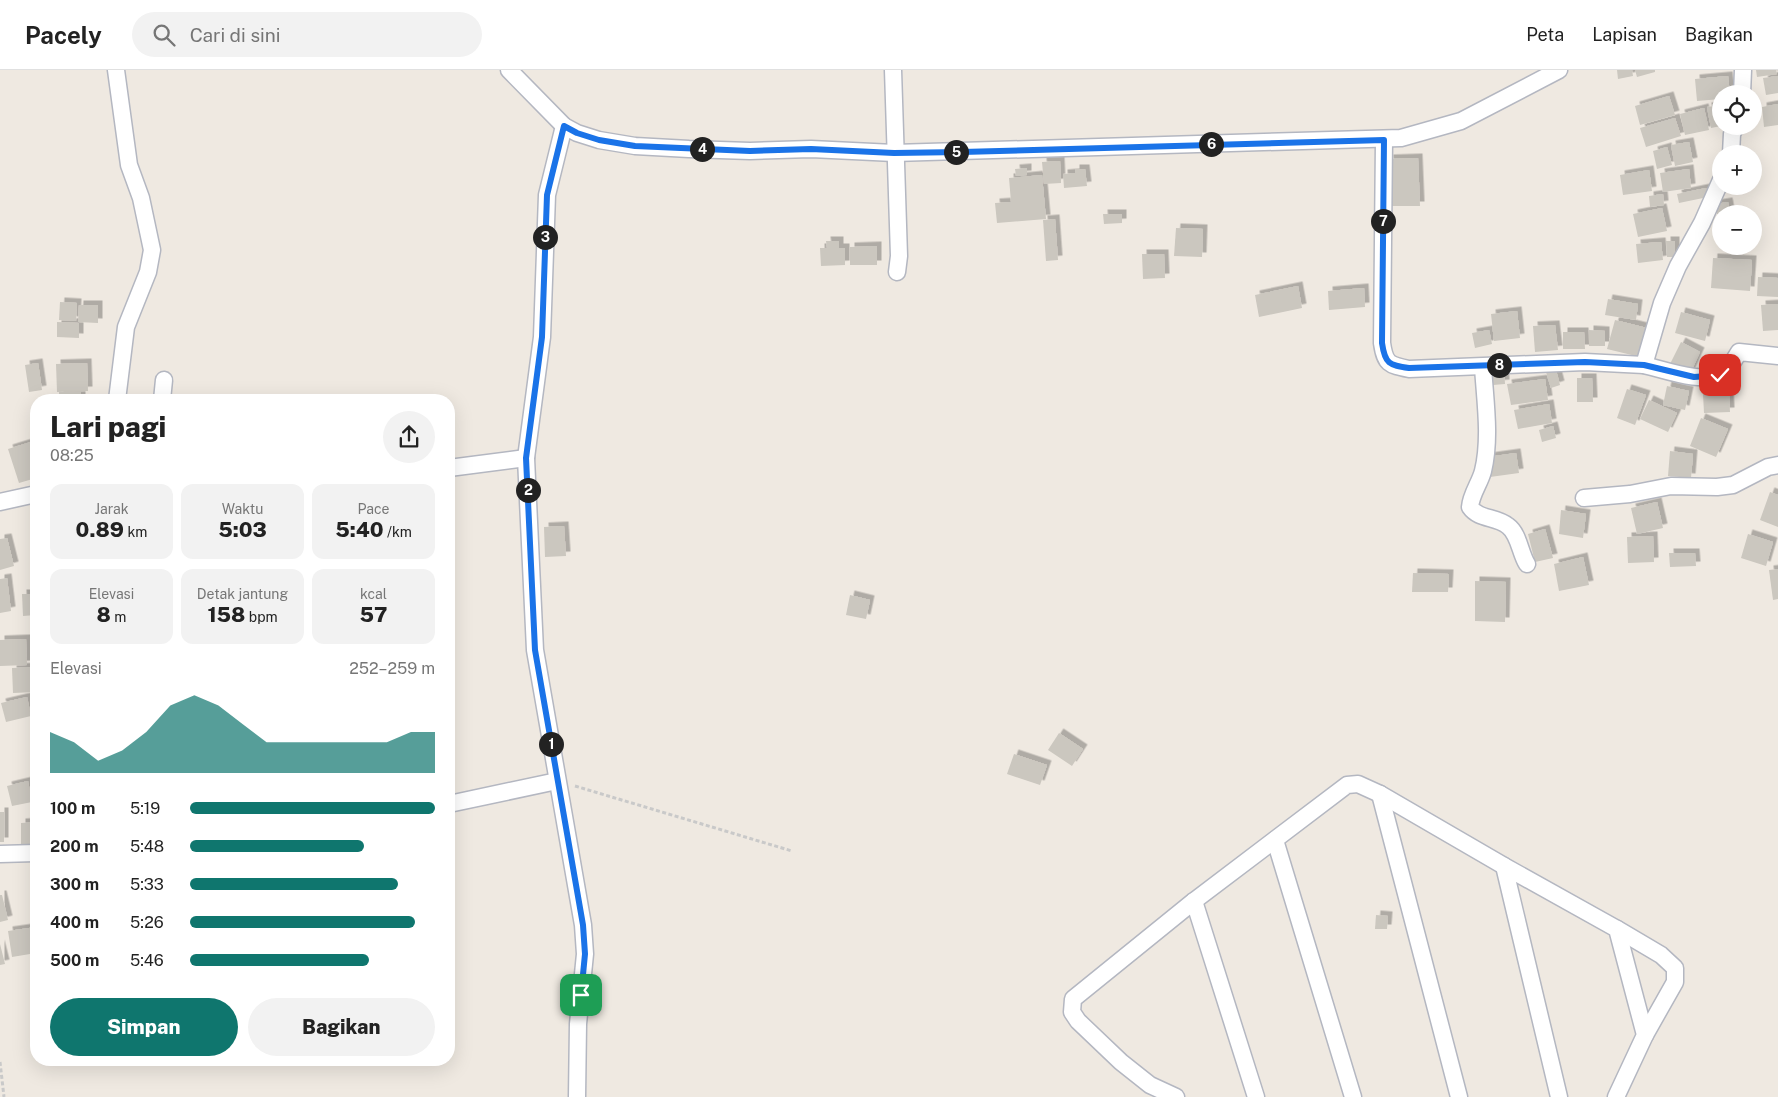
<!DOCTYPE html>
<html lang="id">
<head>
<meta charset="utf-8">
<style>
	body { margin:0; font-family:"Public Sans",sans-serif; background:#f2f2f2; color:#222; height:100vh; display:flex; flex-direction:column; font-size:19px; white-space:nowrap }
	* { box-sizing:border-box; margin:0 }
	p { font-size:16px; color:#767676 }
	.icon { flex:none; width:28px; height:28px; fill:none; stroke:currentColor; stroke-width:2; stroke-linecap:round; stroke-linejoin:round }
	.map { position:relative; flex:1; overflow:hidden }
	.side { position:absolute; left:30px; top:324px; width:425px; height:672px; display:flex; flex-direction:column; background:#fff; border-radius:20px; box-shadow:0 5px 20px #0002 }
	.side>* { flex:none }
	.controls { position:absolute; left:1712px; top:15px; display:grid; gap:10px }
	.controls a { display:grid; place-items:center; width:50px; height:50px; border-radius:50%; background:#fff; box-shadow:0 5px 20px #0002; font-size:25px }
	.pin { position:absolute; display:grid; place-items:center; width:42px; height:42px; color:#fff; margin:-21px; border-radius:10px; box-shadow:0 2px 8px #0006 }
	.km { position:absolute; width:25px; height:25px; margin:-12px; border-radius:50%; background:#222; color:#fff; font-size:14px; line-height:25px; text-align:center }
	.round { display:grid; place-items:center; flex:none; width:52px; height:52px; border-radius:26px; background:#f2f2f2 }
	.head { display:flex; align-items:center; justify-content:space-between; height:85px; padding:0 20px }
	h1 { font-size:28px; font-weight:800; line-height:38px }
	.stats { display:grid; grid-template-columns:repeat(3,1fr); gap:8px; height:85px; padding:5px 20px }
	.stats div { display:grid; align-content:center; border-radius:12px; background:#f2f2f2; text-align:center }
	.stats b { font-size:21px; font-weight:800 }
	.stats small { font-size:14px; font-weight:400 }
	.stats p { font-size:14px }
	.chart { height:140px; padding:10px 20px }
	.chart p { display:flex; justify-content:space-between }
	.chart svg { width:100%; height:90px; margin-top:5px; fill:#0f766e; opacity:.7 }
	.cta { display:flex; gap:10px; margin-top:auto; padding:10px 20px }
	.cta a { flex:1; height:58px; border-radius:30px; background:#0f766e; color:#fff; font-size:20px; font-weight:800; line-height:58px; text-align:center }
	.cta a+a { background:#f2f2f2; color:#222 }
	ul { padding:0 20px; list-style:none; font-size:16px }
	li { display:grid; grid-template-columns:80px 60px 1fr; align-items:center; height:38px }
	li i { height:12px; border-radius:6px; background:#0f766e }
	header { display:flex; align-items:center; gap:30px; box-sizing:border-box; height:70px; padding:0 25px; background:#fff; border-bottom:1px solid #e0e0e0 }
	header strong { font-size:24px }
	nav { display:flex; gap:28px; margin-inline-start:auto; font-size:18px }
	.search { width:350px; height:45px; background:#f2f2f2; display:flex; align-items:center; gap:12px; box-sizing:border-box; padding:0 18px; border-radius:28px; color:#767676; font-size:19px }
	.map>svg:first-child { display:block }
</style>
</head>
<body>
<header>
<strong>Pacely</strong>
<div class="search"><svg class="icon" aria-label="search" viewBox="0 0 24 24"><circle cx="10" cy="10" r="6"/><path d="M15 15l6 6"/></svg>Cari di sini</div>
<nav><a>Peta</a><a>Lapisan</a><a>Bagikan</a></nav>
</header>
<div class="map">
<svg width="1778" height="1027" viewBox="0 0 1778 1027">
	<defs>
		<filter id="shadow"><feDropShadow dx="4.5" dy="-4.5" stdDeviation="0" flood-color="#0004"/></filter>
	</defs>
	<rect width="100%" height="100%" fill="#efe9e1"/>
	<!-- building -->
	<g fill="#cbc7bf" filter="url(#shadow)">
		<path d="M 1617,0 L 1632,0 L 1633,6 L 1618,9 Z"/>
		<path d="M 1635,0 L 1655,0 L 1655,2 L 1637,7 Z"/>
		<path d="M 1756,0 L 1776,0 L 1777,4 L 1757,7 Z"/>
		<path d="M 1728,6 L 1730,24 L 1721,24 L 1721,29 L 1697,31 L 1695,9 Z"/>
		<path d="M 1778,6 L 1778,23 L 1766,25 L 1763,8 Z"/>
		<path d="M 1669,26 L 1675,45 L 1640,55 L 1635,36 Z"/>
		<path d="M 1778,34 L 1778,55 L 1764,57 L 1762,37 Z"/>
		<path d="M 1721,35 L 1721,56 L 1711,58 L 1707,37 Z"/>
		<path d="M 1704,38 L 1709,60 L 1685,65 L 1680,44 Z"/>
		<path d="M 1675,48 L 1681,66 L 1646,77 L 1640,58 Z"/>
		<path d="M 1689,72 L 1693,92 L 1675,96 L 1671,75 Z"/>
		<path d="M 1667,77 L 1672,95 L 1657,99 L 1653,81 Z"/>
		<path d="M 1418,88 L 1420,136 L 1390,136 L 1389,89 Z"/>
		<path d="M 1060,91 L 1061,113 L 1044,114 L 1042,92 Z"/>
		<path d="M 1027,98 L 1027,105 L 1016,106 L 1015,99 Z"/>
		<path d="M 1075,99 L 1085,99 L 1087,116 L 1064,118 L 1063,104 L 1075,103 Z"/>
		<path d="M 1689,99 L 1691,118 L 1663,122 L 1660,103 Z"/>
		<path d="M 1649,100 L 1652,121 L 1623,125 L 1620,105 Z"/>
		<path d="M 1042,105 L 1046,149 L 997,153 L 995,133 L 1011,132 L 1009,108 Z"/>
		<path d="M 1706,118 L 1708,127 L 1679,133 L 1677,124 Z"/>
		<path d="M 1663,124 L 1664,135 L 1650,137 L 1649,126 Z"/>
		<path d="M 1728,132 L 1730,142 L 1717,144 L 1715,134 Z"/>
		<path d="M 1662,138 L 1667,161 L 1638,167 L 1633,144 Z"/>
		<path d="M 1103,144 L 1122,144 L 1122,153 L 1104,154 Z"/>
		<path d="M 1055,149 L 1058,190 L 1046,191 L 1043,150 Z"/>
		<path d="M 1176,158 L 1203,159 L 1202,187 L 1174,186 Z"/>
		<path d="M 826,171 L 839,171 L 839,178 L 845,178 L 845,195 L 821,196 L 820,178 L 827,178 Z"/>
		<path d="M 1666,171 L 1675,171 L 1675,187 L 1667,187 Z"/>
		<path d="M 1661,172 L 1663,190 L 1638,193 L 1636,174 Z"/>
		<path d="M 877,176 L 877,195 L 850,195 L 850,177 Z"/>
		<path d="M 1142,184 L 1164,184 L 1165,208 L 1143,209 Z"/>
		<path d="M 1713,188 L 1752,190 L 1750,221 L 1711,218 Z"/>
		<path d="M 1758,207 L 1778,208 L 1778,227 L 1757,226 Z"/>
		<path d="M 1298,216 L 1302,238 L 1259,247 L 1255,225 Z"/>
		<path d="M 1364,218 L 1365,237 L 1329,240 L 1328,221 Z"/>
		<path d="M 1608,229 L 1638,234 L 1636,250 L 1605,245 Z"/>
		<path d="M 60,232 L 77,233 L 76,251 L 59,250 Z"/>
		<path d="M 1778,234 L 1778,260 L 1763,261 L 1761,235 Z"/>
		<path d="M 79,235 L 98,235 L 98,253 L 78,252 Z"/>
		<path d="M 1517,241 L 1520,268 L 1494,271 L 1491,244 Z"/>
		<path d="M 1681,242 L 1710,250 L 1705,271 L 1675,263 Z"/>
		<path d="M 1615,250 L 1647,258 L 1640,287 L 1607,279 Z"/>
		<path d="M 57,252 L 79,253 L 79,268 L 57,267 Z"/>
		<path d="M 1555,255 L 1558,280 L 1535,282 L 1533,256 Z"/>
		<path d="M 1489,260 L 1492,274 L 1475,278 L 1472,263 Z"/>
		<path d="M 1589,260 L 1605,261 L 1605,276 L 1589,276 Z"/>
		<path d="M 1563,262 L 1584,262 L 1585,279 L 1563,279 Z"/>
		<path d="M 1681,272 L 1700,282 L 1690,304 L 1670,294 Z"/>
		<path d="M 38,293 L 42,320 L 29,322 L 25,295 Z"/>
		<path d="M 87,293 L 88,321 L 57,322 L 56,294 Z"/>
		<path d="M 1504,296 L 1505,314 L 1493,315 L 1491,297 Z"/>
		<path d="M 1556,300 L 1560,315 L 1551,318 L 1546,302 Z"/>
		<path d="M 1577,308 L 1592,308 L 1593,332 L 1577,332 Z"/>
		<path d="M 1545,309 L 1548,330 L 1511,335 L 1507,314 Z"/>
		<path d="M 1667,316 L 1689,321 L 1685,340 L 1663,335 Z"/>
		<path d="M 1627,319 L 1646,325 L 1635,355 L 1617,348 Z"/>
		<rect x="59" y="322" width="22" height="8"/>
		<path d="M 1729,323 L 1730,342 L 1704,343 L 1703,324 Z"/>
		<path d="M 1649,330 L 1677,343 L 1668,362 L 1640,349 Z"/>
		<path d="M 1549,334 L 1552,353 L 1518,359 L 1514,340 Z"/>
		<path d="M 1701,348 L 1728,359 L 1716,387 L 1690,376 Z"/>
		<path d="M 1553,356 L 1556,368 L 1542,372 L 1539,360 Z"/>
		<path d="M 34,371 L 36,380 L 36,408 L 19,413 L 8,379 Z"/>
		<path d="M 1670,381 L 1693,384 L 1691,408 L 1668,406 Z"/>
		<path d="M 1516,383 L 1519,403 L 1490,407 L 1487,387 Z"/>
		<path d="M 1770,422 L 1778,425 L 1778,457 L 1760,450 Z"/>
		<path d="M 1657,432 L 1663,458 L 1637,464 L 1631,438 Z"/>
		<path d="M 1561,440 L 1586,444 L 1583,468 L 1559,464 Z"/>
		<path d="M 564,456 L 566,486 L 545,487 L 544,457 Z"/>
		<path d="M 1545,459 L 1553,488 L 1535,492 L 1528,464 Z"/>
		<path d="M 1748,464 L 1773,472 L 1766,496 L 1741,488 Z"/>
		<path d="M 1653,466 L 1654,492 L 1628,493 L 1627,467 Z"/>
		<path d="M 7,468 L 14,496 L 0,500 L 0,469 Z"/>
		<path d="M 1669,483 L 1695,483 L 1696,496 L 1670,497 Z"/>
		<path d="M 1583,487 L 1589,515 L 1559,521 L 1554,494 Z"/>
		<path d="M 1778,499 L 1778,529 L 1773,530 L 1769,500 Z"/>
		<path d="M 1413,503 L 1449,504 L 1448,522 L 1412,522 Z"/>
		<path d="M 7,508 L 11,541 L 0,543 L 0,509 Z"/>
		<path d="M 1475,511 L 1506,512 L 1505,552 L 1475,551 Z"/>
		<path d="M 22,524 L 36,524 L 36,545 L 23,546 Z"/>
		<path d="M 850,525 L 870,530 L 866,549 L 846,545 Z"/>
		<path d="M 26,569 L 27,595 L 0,596 L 0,570 Z"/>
		<path d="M 36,597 L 36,622 L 13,623 L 12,598 Z"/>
		<path d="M 27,627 L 31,646 L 6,652 L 1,633 Z"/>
		<path d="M 33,628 L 36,628 L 36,640 L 33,639 Z"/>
		<path d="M 1059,663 L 1083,679 L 1072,696 L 1048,680 Z"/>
		<path d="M 1014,684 L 1047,695 L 1040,715 L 1007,704 Z"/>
		<path d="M 28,711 L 32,732 L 12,736 L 7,716 Z"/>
		<rect x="0" y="742" width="4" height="30"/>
		<path d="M 36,752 L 36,775 L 21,775 L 21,753 Z"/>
		<path d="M 0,825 L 2,825 L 8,850 L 0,852 Z"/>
		<path d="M 1376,845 L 1388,846 L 1387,859 L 1375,859 Z"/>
		<path d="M 36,857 L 36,883 L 12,887 L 8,861 Z"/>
		<path d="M 0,874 L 5,894 L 0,895 Z"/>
	</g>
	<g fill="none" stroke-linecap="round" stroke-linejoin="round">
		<defs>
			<g id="street">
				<path d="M 116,0 L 129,95 L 141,128 L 152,180 L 148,202 L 126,257 L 117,330"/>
				<path d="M 509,0 L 564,56 L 577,63 L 599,70 L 635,76 L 689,79 L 750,81 L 811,79 L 894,83 L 1401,68 L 1461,51 L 1559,0"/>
				<path d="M 893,0 L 899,186 L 897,202"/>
				<path d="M 1742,24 L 1743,0"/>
				<path d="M 564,56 L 547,125 L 542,267 L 526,388 L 535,580 L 583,855 L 585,884 L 578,954 L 577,1027"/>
				<path d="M 1384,70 L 1382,273 C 1385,294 1389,295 1409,299 L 1585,292 L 1644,295"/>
				<path d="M 1731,84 L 1732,64 L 1736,56"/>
				<path d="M 1721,110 L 1702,153 L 1678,196 L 1662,233 L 1644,295 C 1669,301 1701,314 1726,303 L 1739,282 L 1778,286"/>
				<path d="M 1483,297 C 1485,330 1491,368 1483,401 C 1480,413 1471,424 1470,437 C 1479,450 1496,446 1508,456 C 1519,464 1520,483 1527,494"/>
				<path d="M 162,330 L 164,310"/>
				<path d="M 449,398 L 526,388"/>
				<path d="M 1584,428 L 1630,424 L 1671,416 L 1717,417 L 1733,415 L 1768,397 L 1778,395"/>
				<path d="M 0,432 L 36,424"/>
				<path d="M 1380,724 L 1459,1027"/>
				<path d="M 449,734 L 557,711"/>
				<path d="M 1275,770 L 1353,1027"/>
				<path d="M 0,784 L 36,783"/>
				<path d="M 1194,831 L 1256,1027"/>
				<path d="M 1617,859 L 1661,885 L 1675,898 L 1675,912 L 1645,965"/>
				<path d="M 1176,1027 L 1150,1015 L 1121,992 L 1078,951 L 1072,942 L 1073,929 L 1194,831 L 1347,715 L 1358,714 L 1380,724 L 1504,796"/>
				<path d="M 1559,1027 L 1504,796 L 1617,859 L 1645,965 L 1616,1027"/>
			</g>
		</defs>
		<!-- street casing -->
		<use href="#street" stroke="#b4b7c1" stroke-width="19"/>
		<!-- path -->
		<g stroke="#c9c9c9" stroke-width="3" stroke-dasharray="4 2.5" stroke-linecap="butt">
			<path d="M 575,716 L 792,781"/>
			<path d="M 0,992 L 4,1027"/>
		</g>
		<!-- street -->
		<use href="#street" stroke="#fff" stroke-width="16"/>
	</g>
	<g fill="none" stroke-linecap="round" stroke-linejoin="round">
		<defs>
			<path id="route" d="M 581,925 L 585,884 L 583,855 L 535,580 L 526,388 L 542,267 L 547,125 L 564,56 L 577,63 L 599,70 L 635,76 L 750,81 L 811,79 L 894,83 L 962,82 L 1384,70 L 1382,273 C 1385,294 1389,295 1409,298 L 1585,292 L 1644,295 L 1694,307 L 1720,305"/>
		</defs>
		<!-- route casing -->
		<use href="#route" stroke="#fff" stroke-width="10"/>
		<!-- route -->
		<use href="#route" stroke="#1a73e8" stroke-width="6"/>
	</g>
</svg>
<div class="controls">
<a><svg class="icon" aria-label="locate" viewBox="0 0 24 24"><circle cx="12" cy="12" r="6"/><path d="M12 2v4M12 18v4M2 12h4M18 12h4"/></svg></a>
<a>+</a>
<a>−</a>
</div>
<div class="pin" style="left:581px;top:925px;background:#1e9e55"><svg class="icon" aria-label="arrive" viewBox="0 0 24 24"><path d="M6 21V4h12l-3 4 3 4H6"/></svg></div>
<div class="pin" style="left:1720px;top:305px;background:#d93025"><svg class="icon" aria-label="check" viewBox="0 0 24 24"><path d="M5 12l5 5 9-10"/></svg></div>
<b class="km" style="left:551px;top:674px">1</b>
<b class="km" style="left:528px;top:420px">2</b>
<b class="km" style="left:545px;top:167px">3</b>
<b class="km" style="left:702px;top:79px">4</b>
<b class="km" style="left:956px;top:82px">5</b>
<b class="km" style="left:1211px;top:74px">6</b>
<b class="km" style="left:1383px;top:151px">7</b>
<b class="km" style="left:1499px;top:295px">8</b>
<section class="side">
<div class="head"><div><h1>Lari pagi</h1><p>08:25</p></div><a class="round"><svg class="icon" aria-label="share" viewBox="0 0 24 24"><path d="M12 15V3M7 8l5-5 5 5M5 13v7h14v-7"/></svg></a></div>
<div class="stats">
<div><p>Jarak</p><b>0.89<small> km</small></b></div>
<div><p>Waktu</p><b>5:03</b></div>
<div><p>Pace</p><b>5:40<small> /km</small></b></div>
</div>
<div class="stats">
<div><p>Elevasi</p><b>8<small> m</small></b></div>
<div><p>Detak jantung</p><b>158<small> bpm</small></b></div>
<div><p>kcal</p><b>57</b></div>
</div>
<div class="chart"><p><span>Elevasi</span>252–259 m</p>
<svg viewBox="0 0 160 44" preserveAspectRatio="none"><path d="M0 44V24L10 29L20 38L30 33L40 24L50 11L60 6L70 11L80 20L90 29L100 29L110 29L120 29L130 29L140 29L150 24L160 24V44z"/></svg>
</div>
<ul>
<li><b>100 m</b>5:19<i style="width:100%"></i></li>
<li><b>200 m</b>5:48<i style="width:71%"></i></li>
<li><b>300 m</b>5:33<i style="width:85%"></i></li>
<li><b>400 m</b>5:26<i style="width:92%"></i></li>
<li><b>500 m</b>5:46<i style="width:73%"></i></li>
</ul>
<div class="cta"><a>Simpan</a><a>Bagikan</a></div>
</section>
</div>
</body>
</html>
